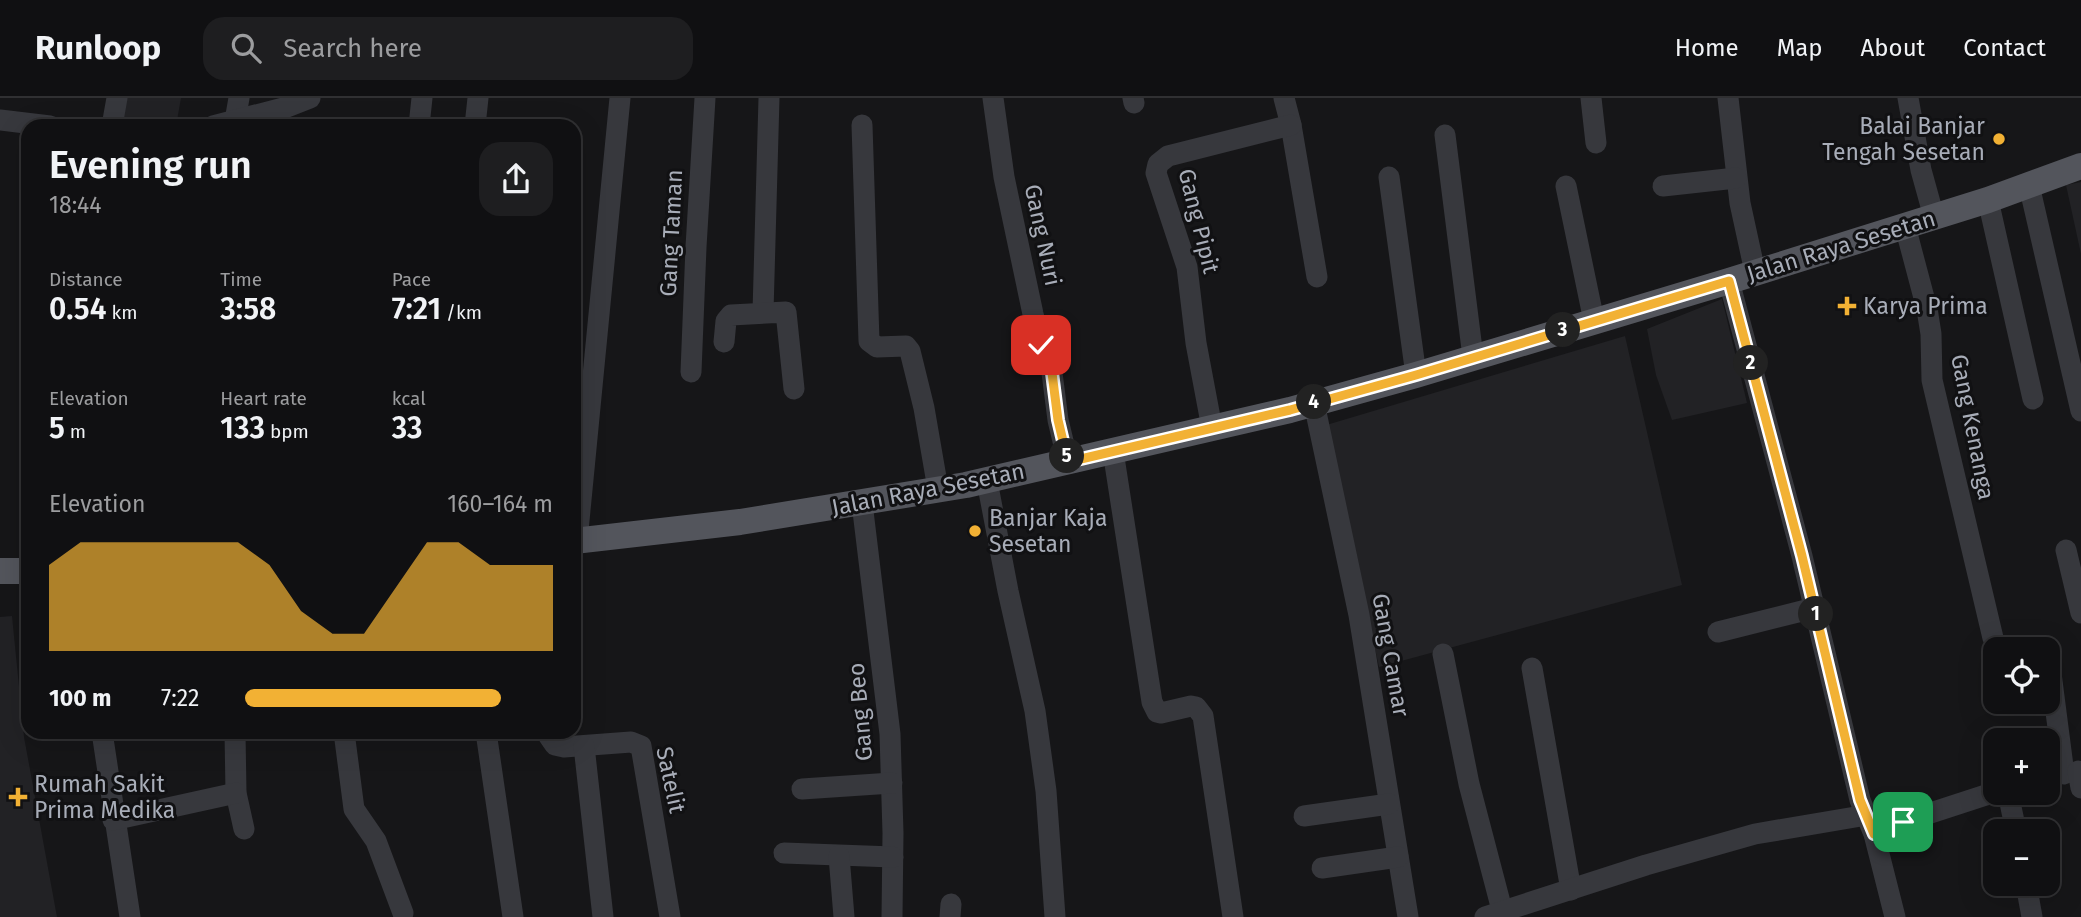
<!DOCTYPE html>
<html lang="en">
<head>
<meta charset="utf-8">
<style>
	body { margin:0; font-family:"Fira Sans",sans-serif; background:#1e1e20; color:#f1f3f6; height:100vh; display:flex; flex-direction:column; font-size:26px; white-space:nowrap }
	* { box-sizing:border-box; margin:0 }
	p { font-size:23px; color:#9c9d9f }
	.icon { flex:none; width:38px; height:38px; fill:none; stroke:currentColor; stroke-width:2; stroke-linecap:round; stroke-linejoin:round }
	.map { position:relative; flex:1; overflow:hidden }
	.drawer { position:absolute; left:21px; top:21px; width:560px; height:620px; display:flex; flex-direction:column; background:#101012; border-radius:21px; box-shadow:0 7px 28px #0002,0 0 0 2px #303032 }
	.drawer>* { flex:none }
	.controls { position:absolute; left:1983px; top:539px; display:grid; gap:14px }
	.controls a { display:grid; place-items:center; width:77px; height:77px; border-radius:14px; background:#101012; box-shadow:0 7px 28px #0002,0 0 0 2px #303032; font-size:35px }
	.pin { position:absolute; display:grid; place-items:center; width:60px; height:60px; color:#fff; margin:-30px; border-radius:14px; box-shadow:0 4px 10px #0006 }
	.km { position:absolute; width:35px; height:35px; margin:-18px; border-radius:50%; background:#222; color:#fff; font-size:19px; line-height:35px; text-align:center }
	.round { display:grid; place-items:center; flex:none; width:74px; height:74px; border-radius:21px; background:#1e1e20 }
	.headline { display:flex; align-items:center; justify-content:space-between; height:119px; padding:0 28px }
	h1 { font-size:38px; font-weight:600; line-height:52px }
	.metrics { display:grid; grid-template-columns:repeat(3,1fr); gap:10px; height:119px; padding:7px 28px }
	.metrics div { display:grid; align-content:center }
	.metrics b { font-size:30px; font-weight:600 }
	.metrics small { font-size:19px; font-weight:400 }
	.metrics p { font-size:19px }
	.chart { height:196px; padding:14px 28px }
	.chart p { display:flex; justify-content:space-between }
	.chart svg { width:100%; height:126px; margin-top:7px; fill:#f2b134; opacity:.7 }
	ul { padding:0 28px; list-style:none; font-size:23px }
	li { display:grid; grid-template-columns:112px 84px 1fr; align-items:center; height:52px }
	li i { height:18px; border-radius:9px; background:#f2b134 }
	header { display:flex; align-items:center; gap:42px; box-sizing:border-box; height:98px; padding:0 35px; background:#101012; border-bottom:2px solid #303032 }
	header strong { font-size:33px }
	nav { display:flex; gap:38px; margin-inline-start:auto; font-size:24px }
	.search { width:490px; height:63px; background:#1e1e20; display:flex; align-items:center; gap:18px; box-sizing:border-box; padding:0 24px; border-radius:21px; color:#9c9d9f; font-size:26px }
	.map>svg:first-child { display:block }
</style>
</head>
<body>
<header>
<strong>Runloop</strong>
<div class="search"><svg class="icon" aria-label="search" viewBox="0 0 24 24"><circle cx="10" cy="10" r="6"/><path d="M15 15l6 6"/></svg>Search here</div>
<nav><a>Home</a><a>Map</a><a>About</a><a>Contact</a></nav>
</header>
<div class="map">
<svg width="2081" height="819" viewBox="0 0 2081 819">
	<rect width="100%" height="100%" fill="#161618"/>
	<!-- built -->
	<g fill="#222225">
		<path d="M 121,0 L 181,0 L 176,28 L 116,28 Z"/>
		<path d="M 2081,84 L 2081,156 L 2066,87 Z"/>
		<path d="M 1722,201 L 1747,305 L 1672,322 L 1656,277 L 1647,231 Z"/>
		<path d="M 1625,238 L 1682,487 L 1379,569 L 1360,480 L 1323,328 Z"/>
		<path d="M 12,518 L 24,639 L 57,819 L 0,819 L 0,519 Z"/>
	</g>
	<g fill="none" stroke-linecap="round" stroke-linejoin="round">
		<!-- minor -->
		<g stroke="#37383d" stroke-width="21">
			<path d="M 993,0 L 1004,79 L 1033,216 L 1041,247 L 1051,267 L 1058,322 L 1068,364"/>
			<path d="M 1133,0 L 1134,5"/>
			<path d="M 1284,0 L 1291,27 L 1317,179"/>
			<path d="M 1591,0 L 1596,45"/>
			<path d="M 1728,0 L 1740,105 L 1755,174"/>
			<path d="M 1908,0 L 1921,72 L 1934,119"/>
			<path d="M 0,22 L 50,28"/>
			<path d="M 235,23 L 239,0"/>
			<path d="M 862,27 L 869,243 L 877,249 L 906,248 L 910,253 L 924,310 L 938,391"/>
			<path d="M 112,28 L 117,0"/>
			<path d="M 213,28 L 287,9 L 310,0"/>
			<path d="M 419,28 L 422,0"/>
			<path d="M 475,28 L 478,0"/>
			<path d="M 1445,37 L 1473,259"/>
			<path d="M 1389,79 L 1416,277"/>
			<path d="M 2029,87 L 2081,313"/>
			<path d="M 1566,88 L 1594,223"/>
			<path d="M 1663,88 L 1736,80"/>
			<path d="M 1988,102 L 2033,301"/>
			<path d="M 1905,128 L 1927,211 L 1931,236 L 1932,282 L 1993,540"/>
			<path d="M 1729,183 L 1802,458 L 1860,702 L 1874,736 L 1895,819"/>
			<path d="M 763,214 L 769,0"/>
			<path d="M 724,244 L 726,223 L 731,217 L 786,214 L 794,291"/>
			<path d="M 691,274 L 696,149 L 705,0"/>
			<path d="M 1314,305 L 1359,517 L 1408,819"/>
			<path d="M 1212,330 L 1196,245 L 1187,169 L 1156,75 L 1158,66 L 1168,58 L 1291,27"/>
			<path d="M 1113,353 L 1152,604 L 1157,614 L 1161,615 L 1191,608 L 1196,609 L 1203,618 L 1233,819"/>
			<path d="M 987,383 L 1008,493 L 1035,613 L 1046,693 L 1055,819"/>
			<path d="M 862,405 L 890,636 L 893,735 L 892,819"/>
			<path d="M 577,443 L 620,0"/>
			<path d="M 2066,452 L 2081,515"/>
			<path d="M 1718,534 L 1814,510"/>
			<path d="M 2048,552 L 2064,676"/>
			<path d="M 1443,556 L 1469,686 L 1502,812"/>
			<path d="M 1532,570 L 1571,792"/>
			<path d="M 102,634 L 130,819"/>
			<path d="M 235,634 L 236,695 L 244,731"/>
			<path d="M 344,634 L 354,711 L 376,743 L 403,815"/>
			<path d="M 486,634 L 513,819"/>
			<path d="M 546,634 L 555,647 L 564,649 L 631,644 L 641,648 L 670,819"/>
			<path d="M 584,648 L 603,819"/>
			<path d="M 2078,673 L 2081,690"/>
			<path d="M 802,691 L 892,685"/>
			<path d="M 2008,695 L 2016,733"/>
			<path d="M 1304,718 L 1389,706"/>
			<path d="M 113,722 L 236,695"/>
			<path d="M 1874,736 L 1903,724 L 1995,694"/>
			<path d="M 784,755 L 893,759"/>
			<path d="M 839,758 L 844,819"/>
			<path d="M 1322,770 L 1398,759"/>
			<path d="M 2026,786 L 2032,819"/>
			<path d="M 950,819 L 951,806"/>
			<path d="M 1485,819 L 1646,767 L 1755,736 L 1867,717"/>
		</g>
		<!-- major -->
		<g stroke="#53555c" stroke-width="26">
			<path d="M 574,443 L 740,424 L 966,387 L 1290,312 L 1416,277 L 1729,183 L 1988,102 L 2081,68"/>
			<path d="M 0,473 L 28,473"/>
		</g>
	</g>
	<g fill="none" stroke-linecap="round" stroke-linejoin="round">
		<defs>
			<path id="route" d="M 1041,247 L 1051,267 L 1058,322 L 1068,364 L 1290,312 L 1416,277 L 1729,183 L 1802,458 L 1860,702 L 1874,736 L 1903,724"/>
		</defs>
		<!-- route casing -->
		<use href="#route" stroke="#fff" stroke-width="14"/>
		<!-- route -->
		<use href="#route" stroke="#f2b134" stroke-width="9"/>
	</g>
	<!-- markers -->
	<g fill="#f2b134" stroke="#111113" stroke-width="2.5">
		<circle cx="1999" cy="41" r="7"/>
		<path d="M1843.5 197.5h7v7h7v7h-7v7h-7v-7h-7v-7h7z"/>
		<circle cx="975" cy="433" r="7"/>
		<path d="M14.5 688.5h7v7h7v7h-7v7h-7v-7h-7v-7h7z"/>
	</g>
	<g text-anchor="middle" stroke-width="6" stroke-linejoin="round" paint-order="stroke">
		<!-- poi labels -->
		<g font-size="23" fill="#a8adb8" stroke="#111113" text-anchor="start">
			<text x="1985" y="36" text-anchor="end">Balai Banjar<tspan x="1985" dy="26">Tengah Sesetan</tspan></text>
			<text x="1863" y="216">Karya Prima</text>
			<text x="989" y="428">Banjar Kaja<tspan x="989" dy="26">Sesetan</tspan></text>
			<text x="34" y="694">Rumah Sakit<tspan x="34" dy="26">Prima Medika</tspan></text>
		</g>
		<!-- street labels -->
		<g font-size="23" fill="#a8adb8" stroke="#111113">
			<text transform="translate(1199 123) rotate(76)" y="8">Gang Pipit</text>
			<text transform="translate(671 135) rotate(-87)" y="8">Gang Taman</text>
			<text transform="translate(1043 137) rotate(78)" y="8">Gang Nuri</text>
			<text transform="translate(1841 148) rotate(-17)" y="8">Jalan Raya Sesetan</text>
			<text transform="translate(1973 329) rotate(79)" y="8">Gang Kenanga</text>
			<text transform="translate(928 391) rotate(-11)" y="8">Jalan Raya Sesetan</text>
			<text transform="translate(1391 557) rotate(80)" y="8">Gang Camar</text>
			<text transform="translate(860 614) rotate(-95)" y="8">Gang Beo</text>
			<text transform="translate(671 682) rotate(78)" y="8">Satelit</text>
		</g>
	</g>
</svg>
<div class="controls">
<a><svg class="icon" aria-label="locate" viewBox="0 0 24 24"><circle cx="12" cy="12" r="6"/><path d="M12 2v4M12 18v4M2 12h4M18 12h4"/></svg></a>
<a>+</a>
<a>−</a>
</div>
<div class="pin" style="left:1903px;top:724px;background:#1e9e55"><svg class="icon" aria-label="arrive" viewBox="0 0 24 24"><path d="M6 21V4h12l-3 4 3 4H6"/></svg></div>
<div class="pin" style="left:1041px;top:247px;background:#d93025"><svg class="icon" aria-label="check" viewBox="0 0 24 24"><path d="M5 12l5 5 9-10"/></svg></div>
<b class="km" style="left:1816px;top:516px">1</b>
<b class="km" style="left:1751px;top:265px">2</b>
<b class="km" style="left:1563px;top:232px">3</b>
<b class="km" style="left:1314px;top:304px">4</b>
<b class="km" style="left:1067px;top:358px">5</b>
<section class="drawer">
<div class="headline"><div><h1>Evening run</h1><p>18:44</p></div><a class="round"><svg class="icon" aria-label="share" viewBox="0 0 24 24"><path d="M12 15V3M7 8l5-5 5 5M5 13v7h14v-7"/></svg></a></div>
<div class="metrics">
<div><p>Distance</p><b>0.54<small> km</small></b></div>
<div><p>Time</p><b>3:58</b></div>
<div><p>Pace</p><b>7:21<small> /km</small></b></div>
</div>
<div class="metrics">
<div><p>Elevation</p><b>5<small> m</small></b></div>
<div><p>Heart rate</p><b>133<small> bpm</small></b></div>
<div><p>kcal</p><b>33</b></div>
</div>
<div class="chart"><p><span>Elevation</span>160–164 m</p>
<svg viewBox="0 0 160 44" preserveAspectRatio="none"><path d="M0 44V14L10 6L20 6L30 6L40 6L50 6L60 6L70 14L80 30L90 38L100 38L110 22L120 6L130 6L140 14L150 14L160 14V44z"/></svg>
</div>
<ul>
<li><b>100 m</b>7:22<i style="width:83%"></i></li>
</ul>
</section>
</div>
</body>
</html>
